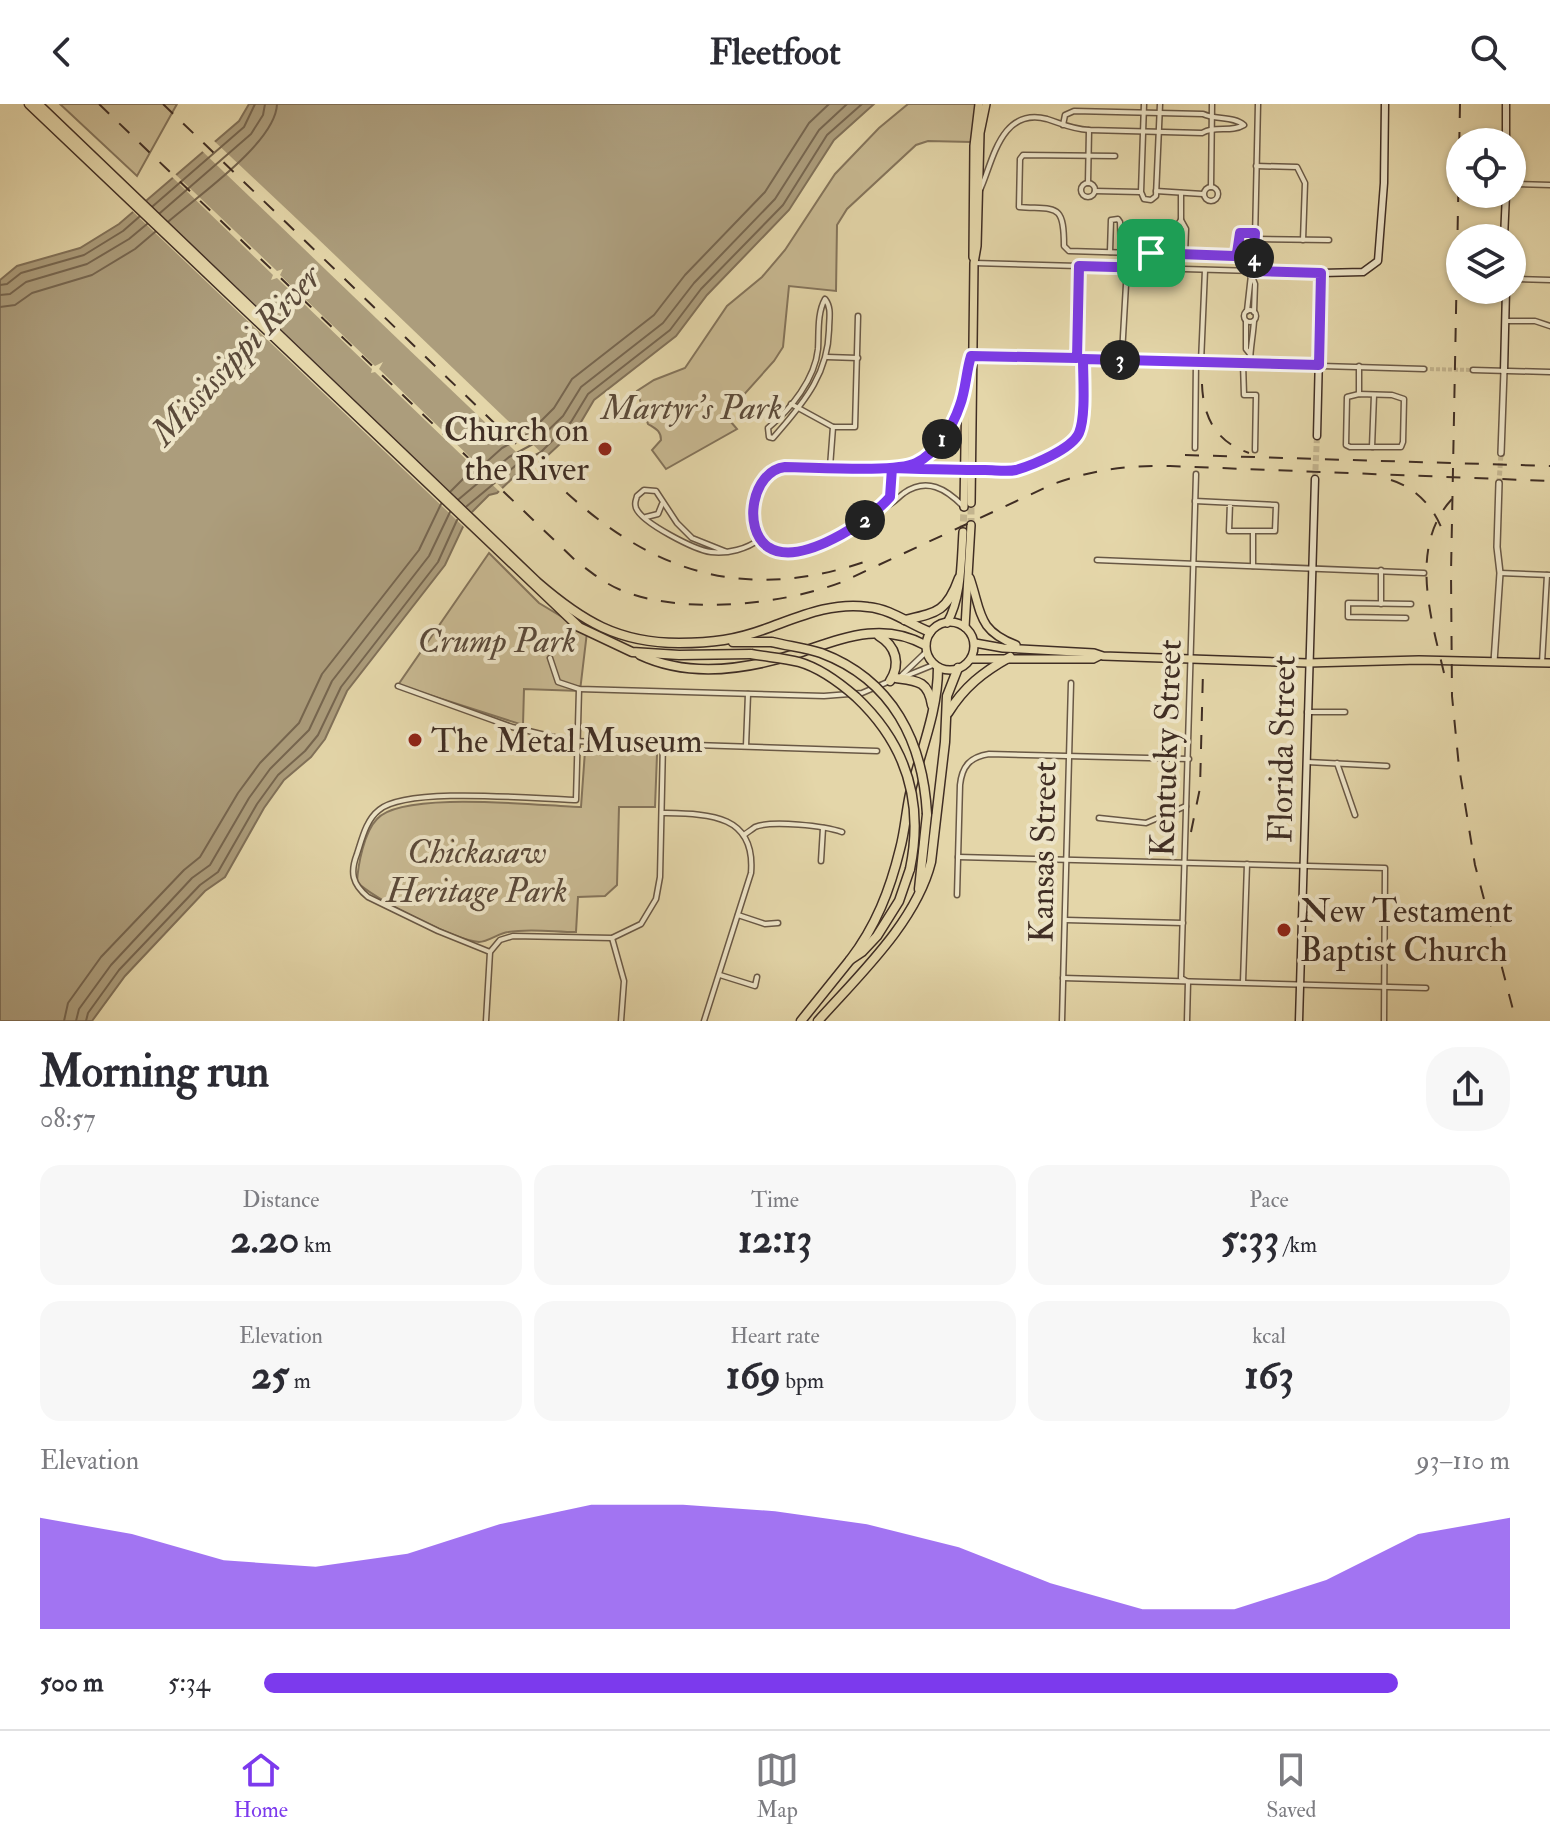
<!DOCTYPE html>
<html lang="en">
<head>
<meta charset="utf-8">
<style>
	body { margin:0; font-family:"IM FELL Double Pica",serif; background:#f7f7f7; color:#2b2b33; height:100vh; display:flex; flex-direction:column; font-size:30px; white-space:nowrap }
	* { box-sizing:border-box; margin:0 }
	p { font-size:26px; color:#7c7c81 }
	.icon { flex:none; width:44px; height:44px; fill:none; stroke:currentColor; stroke-width:2; stroke-linecap:round; stroke-linejoin:round }
	.map { position:relative; height:917px; overflow:hidden }
	.sheet { display:flex; flex-direction:column; background:#fff; flex:1 }
	.sheet>* { flex:none }
	.controls { position:absolute; left:1446px; top:24px; display:grid; gap:16px }
	.controls a { display:grid; place-items:center; width:80px; height:80px; border-radius:50%; background:#fff; box-shadow:0 2px 6px #0004; font-size:40px }
	.pin { position:absolute; display:grid; place-items:center; width:68px; height:68px; color:#fff; margin:-34px; border-radius:16px; box-shadow:0 4px 12px #0006 }
	.km { position:absolute; width:40px; height:40px; margin:-20px; border-radius:50%; background:#222; color:#fff; font-size:22px; line-height:40px; text-align:center }
	.round { display:grid; place-items:center; flex:none; width:84px; height:84px; border-radius:32px; background:#f7f7f7 }
	.head { display:flex; align-items:center; justify-content:space-between; height:136px; padding:0 40px }
	h1 { font-size:44px; font-weight:700; line-height:60px }
	.stats { display:grid; grid-template-columns:repeat(3,1fr); gap:12px; height:136px; padding:8px 40px }
	.stats div { display:grid; align-content:center; border-radius:20px; background:#f7f7f7; text-align:center }
	.stats b { font-size:40px; font-weight:700 }
	.stats small { font-size:22px; font-weight:400 }
	.stats p { font-size:22px }
	.chart { height:224px; padding:16px 40px }
	.chart p { display:flex; justify-content:space-between }
	.chart svg { width:100%; height:144px; margin-top:8px; fill:#7c3aed; opacity:.7 }
	ul { padding:0 40px; list-style:none; font-size:26px }
	li { display:grid; grid-template-columns:128px 96px 1fr; align-items:center; height:60px }
	li i { height:20px; border-radius:10px; background:#7c3aed }
	header { display:flex; justify-content:space-between; align-items:center; height:104px; padding:0 40px; background:#fff; font-size:36px; font-weight:700 }
	.tabs { display:flex; justify-content:space-around; align-items:center; height:112px; border-top:2px solid #e1e1e2; background:#fff; font-size:22px; color:#7c7c81 }
	.tabs a { display:grid; justify-items:center; gap:4px }
	.tabs .selected { color:#7c3aed }
	.map>svg:first-child { display:block }
</style>
</head>
<body>
<header><svg class="icon" aria-label="back" viewBox="0 0 24 24"><path d="M15 5l-7 7 7 7"/></svg>Fleetfoot<svg class="icon" aria-label="search" viewBox="0 0 24 24"><circle cx="10" cy="10" r="6"/><path d="M15 15l6 6"/></svg></header>
<div class="map">
<svg width="1550" height="917" viewBox="0 0 1550 917">
	<rect width="100%" height="100%" fill="#e4d6a9"/>
	<filter id="stains"><feTurbulence type="fractalNoise" baseFrequency=".0025" numOctaves="4"/><feColorMatrix values="0 0 0 0 .2 0 0 0 0 .09 0 0 0 0 .02 0 0 0 .5 -.17"/></filter>
	<radialGradient id="worn" r=".72"><stop offset=".6" stop-color="#630" stop-opacity="0"/><stop offset="1" stop-color="#630" stop-opacity=".3"/></radialGradient>
	<!-- green -->
	<g fill="#c8b992" stroke="#84745b" stroke-width="2">
		<path d="M 60,0 L 177,0 L 137,72 Z"/>
		<path d="M 908,0 L 977,0 L 971,38 L 928,37 L 916,41 L 847,105 L 837,121 L 836,187 L 789,182 L 783,243 L 774,257 L 730,306 L 731,318 L 737,325 L 666,365 L 652,346 L 661,336 C 661,327 656,325 648,320 L 637,287 L 654,276 L 685,264 L 727,202 L 762,173 L 785,146 L 835,70 L 879,24 Z"/>
		<path d="M 489,449 L 539,499 L 587,528 L 580,587 L 524,585 L 523,621 L 398,581 Z"/>
		<path d="M 590,643 L 653,645 L 657,651 L 655,703 L 619,703 L 617,781 L 605,792 L 578,793 L 576,828 C 555,828 529,824 508,828 C 499,829 488,838 479,838 C 455,836 374,795 357,778 C 358,761 364,728 377,715 C 402,686 541,702 581,703 L 585,647 Z"/>
	</g>
	<!-- water -->
	<path fill="#ac9d7c" stroke="#817159" stroke-width="2" d="M 249,0 L 874,0 L 834,36 L 789,106 L 707,191 L 676,232 L 594,296 L 578,323 L 545,354 L 519,368 L 497,389 L 489,391 L 468,412 L 445,461 L 347,587 L 325,635 L 311,653 L 284,676 L 264,704 L 225,773 L 205,787 L 125,872 L 92,917 L 0,917 L 0,176 L 17,162 L 80,144 L 119,120 L 239,17 Z"/>
	<!-- pier -->
	<g fill="#e4d6a9">
		<path d="M 212,35 L 315,132 L 549,356 L 534,365 L 402,239 L 200,45 Z"/>
		<path d="M 173,68 L 277,167 L 283,165 L 280,171 L 375,262 L 383,258 L 379,265 L 505,387 L 502,390 L 375,268 L 371,269 L 372,265 L 277,174 L 271,176 L 273,171 L 170,71 Z"/>
		<path d="M 144,94 L 475,411 L 466,425 L 130,105 Z"/>
	</g>
	<g fill="none" stroke-linecap="round" stroke-linejoin="round">
		<!-- shore -->
		<g stroke="#766650" stroke-width="2">
			<path d="M 153,102 L 244,23 L 255,0"/>
			<path d="M 160,109 L 251,30 L 263,11 L 265,0"/>
			<path d="M 169,117 C 198,92 276,38 277,0"/>
			<path d="M 0,181 L 7,180 L 21,169 L 84,151 L 123,127 L 139,113"/>
			<path d="M 0,191 L 10,190 L 26,178 L 87,160 L 129,135 L 147,120"/>
			<path d="M 0,203 L 15,201 L 32,189 L 92,171 L 135,145 L 155,128"/>
			<path d="M 451,387 L 468,370 L 482,362 L 502,344 L 528,330 L 554,304 L 572,275 L 654,211 L 685,171 L 765,88 L 809,19 L 829,0"/>
			<path d="M 459,395 L 509,353 L 535,339 L 563,312 L 581,283 L 663,219 L 694,179 L 775,95 L 819,26 L 847,0"/>
			<path d="M 467,402 L 515,362 L 541,348 L 571,318 L 588,290 L 670,226 L 701,185 L 783,101 L 827,31 L 862,0"/>
			<path d="M 64,917 L 68,899 L 101,853 L 184,766 L 200,753 L 238,689 L 260,659 L 299,619 L 322,570 L 419,446 L 441,400"/>
			<path d="M 76,917 L 79,905 L 111,861 L 192,774 L 210,761 L 249,694 L 270,665 L 309,626 L 332,577 L 429,452 L 450,408"/>
			<path d="M 86,917 L 88,909 L 119,866 L 200,781 L 218,768 L 257,700 L 278,671 L 305,647 L 318,631 L 341,583 L 438,458 L 457,416"/>
		</g>
		<!-- minor-tunnel -->
		<path stroke="#c3b48e" stroke-width="4" stroke-dasharray="4 2" stroke-linecap="butt" d="M 1424,265 L 1473,266"/>
		<!-- tertiary-tunnel -->
		<path stroke="#c3b48e" stroke-width="5" stroke-dasharray="5 2.5" stroke-linecap="butt" d="M 1499,379 L 1501,349"/>
		<!-- secondary-tunnel -->
		<path stroke="#c3b48e" stroke-width="6" stroke-dasharray="6 3" stroke-linecap="butt" d="M 1315,375 L 1317,332"/>
		<!-- primary-tunnel -->
		<g stroke="#c3b48e" stroke-width="7" stroke-dasharray="7 3.5" stroke-linecap="butt">
			<path d="M 971,421 L 971,399"/>
			<path d="M 963,428 L 964,403"/>
		</g>
		<defs>
			<g id="minor">
				<path d="M 1144,0 L 1141,88 L 1144,95 L 1151,96 L 1156,92 L 1160,0"/>
				<path d="M 1115,52 L 1023,51 L 1020,55 L 1019,103 C 1056,106 1064,98 1064,142 L 1069,147 L 1234,152 L 1237,149 L 1240,129 L 1255,129"/>
				<path d="M 1256,62 L 1297,63 L 1305,79 L 1303,136"/>
				<circle cx="1088" cy="86" r="7"/>
				<path d="M 1088,79 L 1089,26"/>
				<path d="M 1512,80 L 1550,81"/>
				<circle cx="1211" cy="90" r="7"/>
				<path d="M 1211,83 L 1212,0"/>
				<path d="M 980,86 C 993,58 1000,3 1047,15 C 1063,20 1071,25 1089,26 L 1202,29 C 1215,21 1231,29 1244,21 C 1234,12 1215,16 1203,10 L 1074,7 L 1065,11 L 1063,21"/>
				<path d="M 1095,87 L 1140,88"/>
				<path d="M 1156,87 L 1203,90"/>
				<path d="M 1181,116 L 1186,125 L 1185,150"/>
				<path d="M 1255,135 L 1329,136"/>
				<path d="M 1110,148 L 1111,116 L 1118,115 L 1120,118 L 1121,148"/>
				<path d="M 1176,150 L 1176,123 L 1181,116 L 1181,89"/>
				<path d="M 974,159 L 1321,169"/>
				<path d="M 1150,164 L 1151,149"/>
				<path d="M 1253,175 L 1255,180 L 1254,208"/>
				<path d="M 1512,175 L 1550,176"/>
				<path d="M 825,195 C 832,204 829,214 829,226 C 828,268 806,296 779,327 L 773,334 L 769,333 L 768,324 C 791,305 815,275 818,245 C 819,229 817,209 825,195 Z"/>
				<circle cx="1250" cy="212" r="6"/>
				<path d="M 1247,207 L 1255,135 L 1258,0"/>
				<path d="M 1246,217 L 1246,245 L 1250,250"/>
				<path d="M 1505,217 L 1535,217 L 1550,222"/>
				<path d="M 975,252 L 1424,265"/>
				<path d="M 827,253 L 858,254"/>
				<path d="M 1077,254 L 1079,162"/>
				<path d="M 1126,256 L 1122,250 L 1127,163"/>
				<path d="M 1201,258 L 1205,166"/>
				<path d="M 1243,259 L 1244,291 L 1256,291 L 1255,346"/>
				<path d="M 1250,259 C 1250,246 1253,232 1254,217"/>
				<path d="M 1473,266 L 1550,268"/>
				<path d="M 1359,290 L 1392,291 L 1404,295 L 1403,338 L 1401,343 L 1350,343 L 1346,341 L 1347,293 Z"/>
				<path d="M 1359,290 L 1359,262"/>
				<path d="M 791,300 L 833,323 L 855,323 L 858,212"/>
				<path d="M 1372,343 L 1374,291"/>
				<path d="M 1195,344 L 1196,258"/>
				<path d="M 830,363 L 833,323"/>
				<path d="M 892,364 L 890,393 C 869,417 803,462 771,445 C 752,434 750,402 758,383 C 762,373 770,368 780,363 L 957,366"/>
				<path d="M 979,366 L 1014,366 L 1065,345 L 1079,330 L 1082,315 L 1083,255"/>
				<path d="M 1195,397 L 1276,401 L 1275,427 L 1229,427 L 1230,399"/>
				<path d="M 882,404 C 892,401 896,395 904,389 C 927,373 946,385 963,402"/>
				<path d="M 646,413 L 658,410 L 662,400"/>
				<path d="M 727,448 L 692,434 L 677,419 L 656,387 L 644,386 L 637,392 C 636,397 634,398 636,404 C 642,419 695,446 711,448 C 728,450 747,445 760,435"/>
				<path d="M 1097,456 L 1424,469"/>
				<path d="M 1253,462 L 1253,428"/>
				<path d="M 1500,469 L 1550,471"/>
				<path d="M 1381,500 L 1381,466"/>
				<path d="M 1406,514 L 1348,513 L 1348,499 L 1411,500"/>
				<path d="M 550,554 L 558,578 L 579,585 L 824,592 L 862,589 L 890,577"/>
				<path d="M 1542,559 L 1547,471"/>
				<path d="M 901,572 L 925,549"/>
				<path d="M 906,572 L 933,561"/>
				<path d="M 398,582 L 512,623 L 570,637 L 877,647"/>
				<path d="M 1307,608 L 1345,608"/>
				<path d="M 746,642 L 748,590"/>
				<path d="M 1307,658 L 1387,662"/>
				<path d="M 1337,659 L 1355,711"/>
				<path d="M 662,709 C 707,710 756,709 751,769 L 704,917"/>
				<path d="M 1099,714 L 1146,719 L 1186,702"/>
				<path d="M 744,731 C 745,730 754,724 755,723 C 772,716 825,722 842,728"/>
				<path d="M 958,753 L 1385,764 L 1384,917"/>
				<path d="M 821,757 L 823,724"/>
				<path d="M 957,791 L 960,681 C 962,662 970,653 989,650 L 1189,655"/>
				<path d="M 738,811 L 765,820 L 778,819"/>
				<path d="M 1066,816 L 1183,819"/>
				<path d="M 612,834 L 624,877 L 621,917"/>
				<path d="M 490,848 L 438,827 L 368,793 C 352,780 350,768 357,750 C 362,735 366,716 379,706 C 407,682 535,695 576,696 L 579,585"/>
				<path d="M 720,871 L 755,882 L 757,873"/>
				<path d="M 1063,874 L 1426,884"/>
				<path d="M 1243,878 L 1247,760"/>
				<path d="M 486,917 L 490,848 L 500,836 L 513,832 L 612,834 L 641,820 L 656,795 L 660,773 L 663,639"/>
				<path d="M 1062,917 L 1071,579"/>
				<path d="M 1187,917 L 1188,878 L 1181,874 L 1196,370"/>
			</g>
			<g id="tertiary">
				<path d="M 1501,349 L 1504,267"/>
				<path d="M 1494,558 L 1500,469 L 1497,443 L 1499,379"/>
			</g>
			<g id="secondary">
				<path d="M 1506,38 L 1506,0"/>
				<path d="M 1504,134 L 1506,90"/>
				<path d="M 1504,267 L 1506,186"/>
				<path d="M 1317,332 L 1321,169 L 1363,168 L 1378,157 L 1384,79 L 1385,0"/>
				<path d="M 1299,917 L 1315,375"/>
			</g>
			<g id="primary">
				<path d="M 973,153 L 974,42 L 979,0"/>
				<path d="M 902,364 C 935,354 954,324 963,292"/>
				<path d="M 971,399 L 974,159 L 977,142 L 980,29 L 986,0"/>
				<path d="M 964,403 L 966,282 L 971,254"/>
				<path d="M 970,474 C 982,509 977,526 1016,541"/>
				<circle cx="950" cy="542" r="24"/>
				<path d="M 947,519 C 962,493 961,457 963,428"/>
				<path d="M 965,523 L 971,421"/>
				<path d="M 975,539 L 1003,544 L 1094,549 L 1103,552 L 1308,559 L 1419,556 L 1550,559"/>
				<path d="M 971,555 L 1093,555 L 1099,552"/>
			</g>
			<g id="motorway">
				<path d="M 29,0 L 579,523 L 632,548 L 679,551 L 751,550"/>
				<path d="M 38,0 L 537,478 C 582,517 618,539 679,539 C 712,539 736,536 768,524 C 801,512 832,498 868,503 C 891,505 909,520 930,528"/>
				<path d="M 905,516 C 936,509 947,508 959,474"/>
				<path d="M 879,532 C 896,542 901,560 890,577"/>
				<path d="M 733,538 L 772,538"/>
				<path d="M 640,551 C 689,574 745,566 795,550 C 839,536 880,516 925,541"/>
				<path d="M 896,574 C 918,577 928,577 932,601"/>
				<path d="M 948,609 C 964,583 983,568 1010,553"/>
				<path d="M 919,785 L 927,710"/>
				<path d="M 850,856 C 876,822 890,786 900,745 C 905,727 906,708 910,690 C 920,649 938,607 938,564"/>
				<path d="M 801,917 L 850,856 L 862,848 L 877,832 L 899,797 L 910,765"/>
				<path d="M 818,917 C 859,871 916,818 931,758 L 945,638 L 947,592 L 958,564"/>
			</g>
		</defs>
		<!-- minor casing -->
		<use href="#minor" stroke="#695845" stroke-width="7"/>
		<!-- tertiary casing -->
		<use href="#tertiary" stroke="#695845" stroke-width="8"/>
		<!-- secondary casing -->
		<use href="#secondary" stroke="#402e24" stroke-width="9"/>
		<!-- primary casing -->
		<use href="#primary" stroke="#402e24" stroke-width="10"/>
		<!-- motorway casing -->
		<use href="#motorway" stroke="#402e24" stroke-width="11"/>
		<!-- minor -->
		<use href="#minor" stroke="#ede4c7" stroke-width="4"/>
		<!-- tertiary -->
		<use href="#tertiary" stroke="#ede4c7" stroke-width="5"/>
		<!-- secondary -->
		<use href="#secondary" stroke="#ede4c7" stroke-width="6"/>
		<!-- primary -->
		<use href="#primary" stroke="#e4d6a9" stroke-width="7"/>
		<!-- motorway -->
		<use href="#motorway" stroke="#e4d6a9" stroke-width="8"/>
		<!-- rail -->
		<g stroke="#402e24" stroke-width="2" stroke-dasharray="14 14" stroke-linecap="butt">
			<path d="M 99,0 L 576,457 C 591,468 605,480 623,487 C 684,511 782,501 842,478 L 1051,381 C 1090,366 1129,361 1170,362 L 1550,377"/>
			<path d="M 163,0 L 568,390 C 657,471 748,497 864,458"/>
			<path d="M 1460,0 L 1451,469 L 1452,592 L 1459,663 L 1475,761 L 1516,917"/>
			<path d="M 1202,280 C 1203,313 1216,338 1249,349"/>
			<path d="M 1185,351 L 1550,362"/>
			<path d="M 1391,376 C 1414,383 1432,401 1441,423"/>
			<path d="M 1444,569 C 1431,514 1408,441 1453,394"/>
			<path d="M 1191,728 L 1200,684 L 1203,567"/>
		</g>
		<defs>
			<path id="minor-bridge" d="M 957,366 L 979,366"/>
			<g id="motorway-bridge">
				<path d="M 772,538 C 788,542 806,544 821,549 C 893,576 923,638 927,710"/>
				<path d="M 751,550 C 767,553 784,554 799,558 C 820,564 840,579 856,593 C 906,640 924,698 910,765"/>
			</g>
		</defs>
		<!-- minor-bridge casing -->
		<use href="#minor-bridge" stroke="#695845" stroke-width="7" stroke-linecap="butt"/>
		<!-- motorway-bridge casing -->
		<use href="#motorway-bridge" stroke="#402e24" stroke-width="11" stroke-linecap="butt"/>
		<!-- minor-bridge -->
		<use href="#minor-bridge" stroke="#ede4c7" stroke-width="4"/>
		<!-- motorway-bridge -->
		<use href="#motorway-bridge" stroke="#e4d6a9" stroke-width="8"/>
	</g>
	<g fill="none" stroke-linecap="round" stroke-linejoin="round">
		<defs>
			<path id="route" d="M 1151,149 L 1150,164 L 1079,162 L 1077,254 L 971,252 C 966,268 966,285 960,301 C 953,322 937,349 916,359 C 896,369 813,363 785,363 C 752,367 742,425 768,443 C 800,464 869,417 890,393 L 892,364 C 923,365 954,366 985,366 C 995,366 1007,368 1016,366 C 1033,361 1072,345 1079,329 C 1086,312 1083,274 1083,255 L 1319,261 L 1321,169 L 1253,167 L 1255,129 L 1240,129 L 1237,149 L 1234,152 L 1151,149"/>
		</defs>
		<!-- route casing -->
		<use href="#route" stroke="#fff" stroke-width="16"/>
		<!-- route -->
		<use href="#route" stroke="#7c3aed" stroke-width="10"/>
	</g>
	<!-- markers -->
	<g fill="#8f2418" stroke="#ede4c7" stroke-width="3">
		<circle cx="605" cy="345" r="8"/>
		<circle cx="415" cy="636" r="8"/>
		<circle cx="1284" cy="826" r="8"/>
	</g>
	<g text-anchor="middle" stroke-width="8" stroke-linejoin="round" paint-order="stroke">
		<!-- park labels -->
		<g font-size="34" font-style="italic" fill="#5b4a3a" stroke="#ede4c7">
			<text x="692" y="315">Martyr's Park</text>
			<text x="497" y="548">Crump Park</text>
			<text x="477" y="759">Chickasaw<tspan x="477" dy="39">Heritage Park</tspan></text>
		</g>
		<!-- poi labels -->
		<g font-size="34" fill="#402e24" stroke="#ede4c7" text-anchor="start">
			<text x="589" y="337" text-anchor="end">Church on<tspan x="589" dy="39">the River</tspan></text>
			<text x="431" y="648">The Metal Museum</text>
			<text x="1300" y="818">New Testament<tspan x="1300" dy="39">Baptist Church</tspan></text>
		</g>
		<!-- street labels -->
		<g font-size="34" fill="#402e24" stroke="#ede4c7">
			<text transform="translate(1165 644) rotate(-88)" y="12">Kentucky Street</text>
			<text transform="translate(1281 645) rotate(-89)" y="12">Florida Street</text>
			<text transform="translate(1042 748) rotate(-89)" y="12">Kansas Street</text>
		</g>
		<!-- water labels -->
		<g font-size="36" font-style="italic" fill="#5b4a3a" stroke="#ede4c7">
			<text transform="translate(235 250) rotate(-47)" y="13">Mississippi River</text>
		</g>
	</g>
	<rect width="100%" height="100%" filter="url(#stains)"/>
	<rect width="100%" height="100%" fill="url(#worn)"/>
</svg>
<div class="controls">
<a><svg class="icon" aria-label="locate" viewBox="0 0 24 24"><circle cx="12" cy="12" r="6"/><path d="M12 2v4M12 18v4M2 12h4M18 12h4"/></svg></a>
<a><svg class="icon" aria-label="layers" viewBox="0 0 24 24"><path d="M12 4l9 5-9 5-9-5zM3 14l9 5 9-5"/></svg></a>
</div>
<div class="pin" style="left:1151px;top:149px;background:#1e9e55"><svg class="icon" aria-label="arrive" viewBox="0 0 24 24"><path d="M6 21V4h12l-3 4 3 4H6"/></svg></div>
<b class="km" style="left:942px;top:335px">1</b>
<b class="km" style="left:865px;top:416px">2</b>
<b class="km" style="left:1120px;top:256px">3</b>
<b class="km" style="left:1254px;top:154px">4</b>
</div>
<section class="sheet">
<div class="head"><div><h1>Morning run</h1><p>08:57</p></div><a class="round"><svg class="icon" aria-label="share" viewBox="0 0 24 24"><path d="M12 15V3M7 8l5-5 5 5M5 13v7h14v-7"/></svg></a></div>
<div class="stats">
<div><p>Distance</p><b>2.20<small> km</small></b></div>
<div><p>Time</p><b>12:13</b></div>
<div><p>Pace</p><b>5:33<small> /km</small></b></div>
</div>
<div class="stats">
<div><p>Elevation</p><b>25<small> m</small></b></div>
<div><p>Heart rate</p><b>169<small> bpm</small></b></div>
<div><p>kcal</p><b>163</b></div>
</div>
<div class="chart"><p><span>Elevation</span>93–110 m</p>
<svg viewBox="0 0 160 44" preserveAspectRatio="none"><path d="M0 44V10L10 15L20 23L30 25L40 21L50 12L60 6L70 6L80 8L90 12L100 19L110 30L120 38L130 38L140 29L150 15L160 10V44z"/></svg>
</div>
<ul>
<li><b>500 m</b>5:34<i style="width:91%"></i></li>
</ul>
</section>
<nav class="tabs">
<a class="selected"><svg class="icon" aria-label="home" viewBox="0 0 24 24"><path d="M3 11l9-7 9 7M6 9v11h12V9"/></svg>Home</a>
<a><svg class="icon" aria-label="map" viewBox="0 0 24 24"><path d="M3 6l6-2 6 2 6-2v14l-6 2-6-2-6 2zM9 4v14M15 6v14"/></svg>Map</a>
<a><svg class="icon" aria-label="saved" viewBox="0 0 24 24"><path d="M7 4h10v16l-5-4-5 4z"/></svg>Saved</a>
</nav>
</body>
</html>
